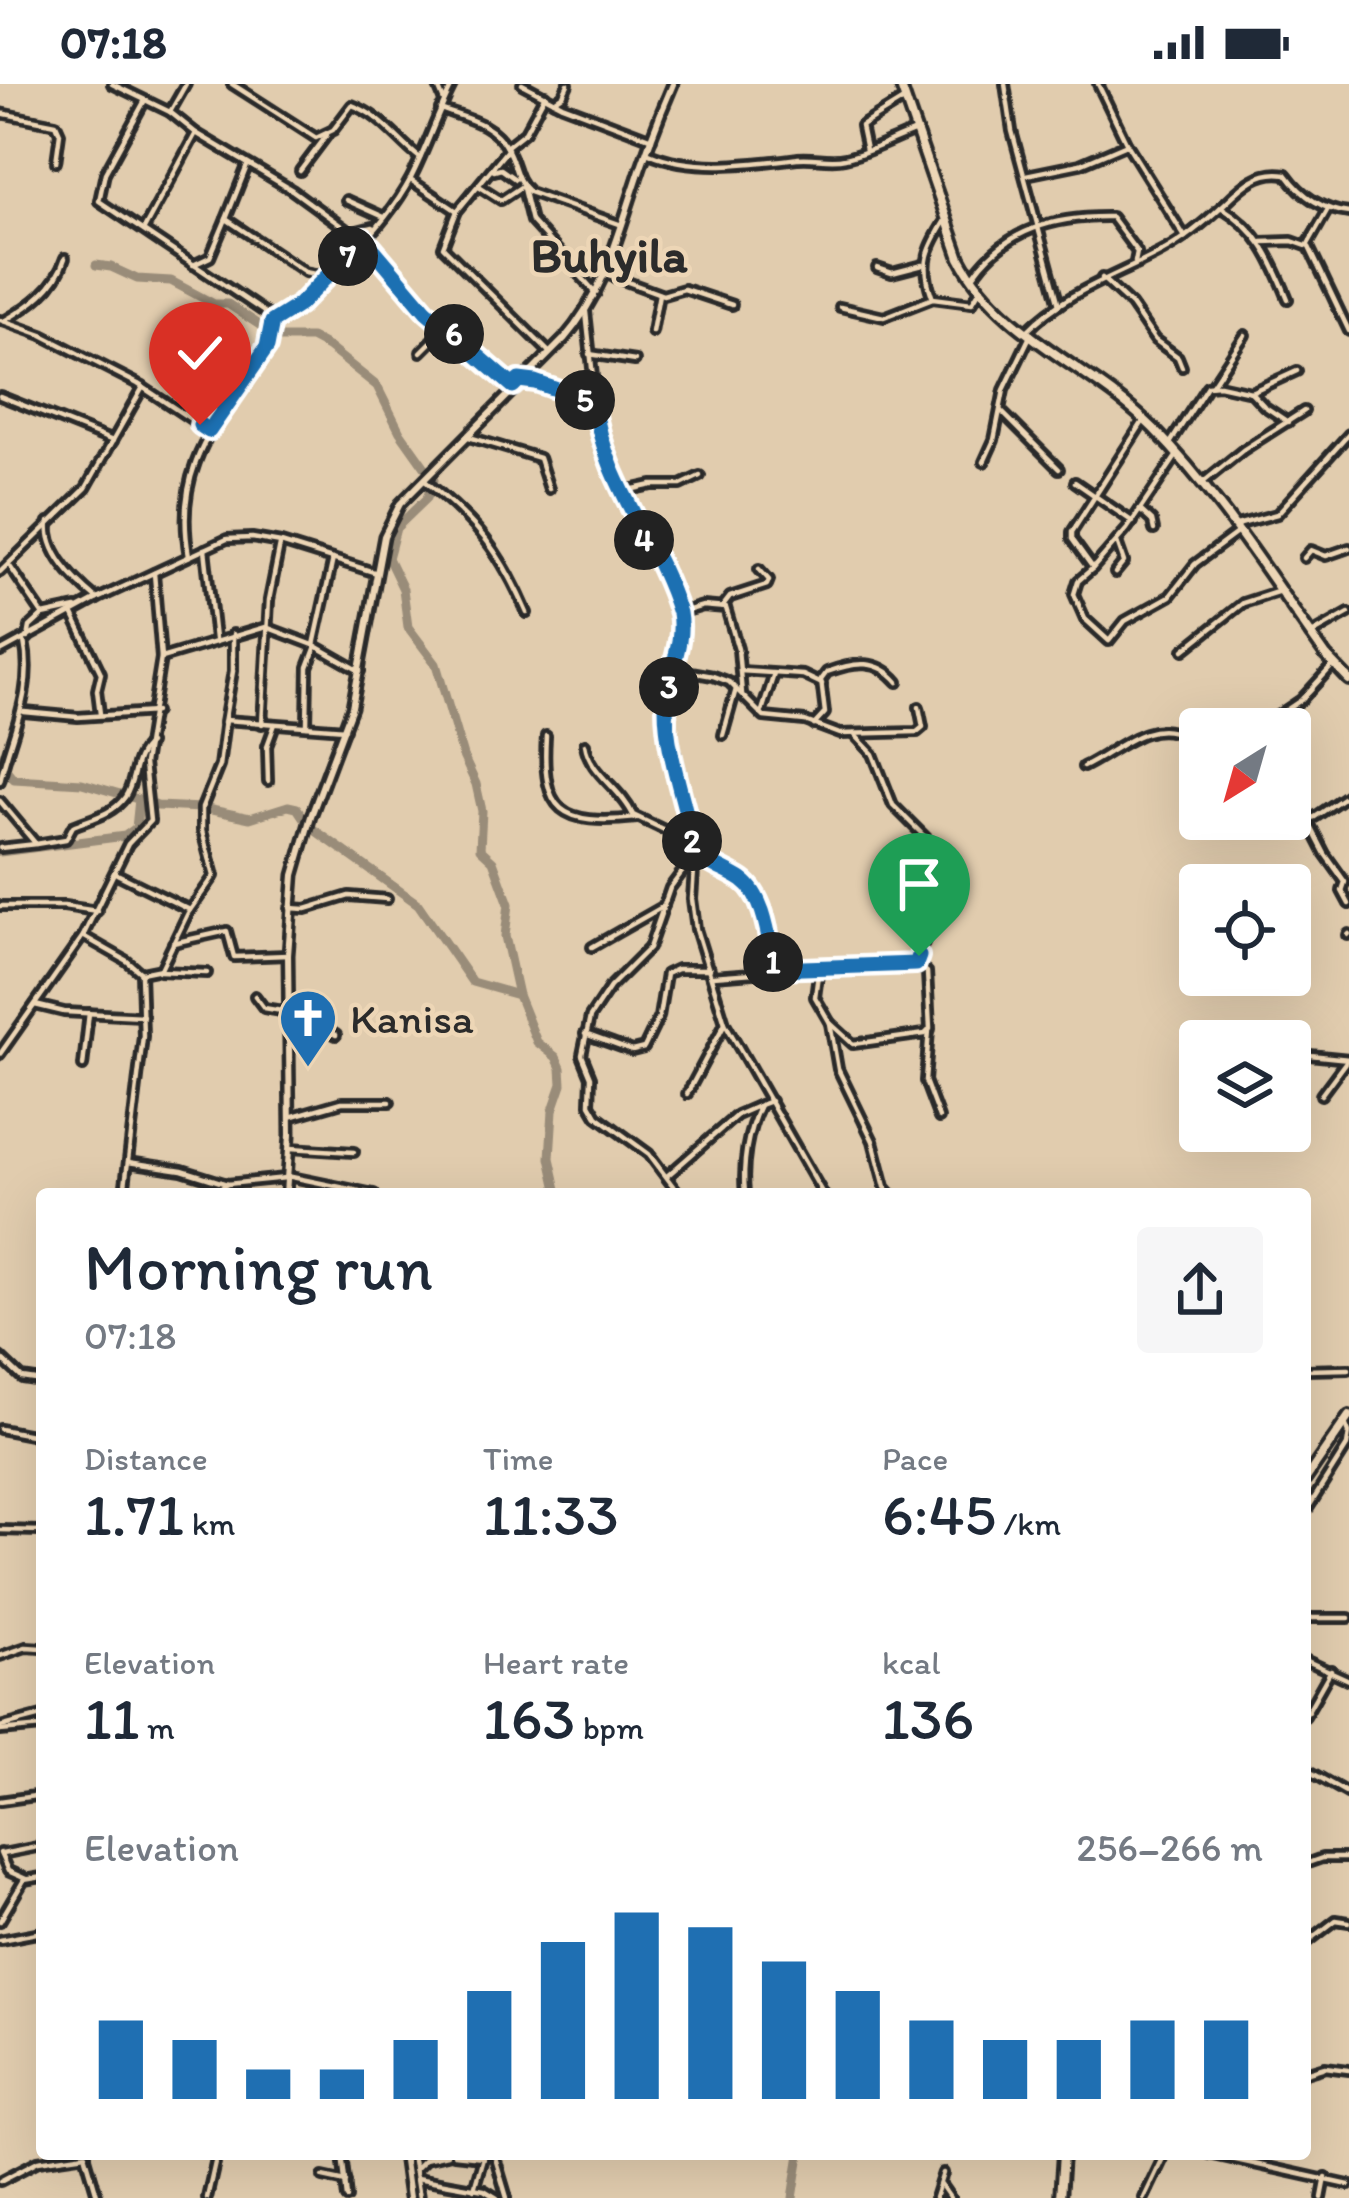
<!DOCTYPE html>
<html lang="en">
<head>
<meta charset="utf-8">
<style>
	body { margin:0; font-family:Itim,sans-serif; background:#f6f6f7; color:#1f2937; height:100vh; display:flex; flex-direction:column; font-size:45px; white-space:nowrap }
	* { box-sizing:border-box; margin:0 }
	p { font-size:39px; color:#747a83 }
	.icon { flex:none; width:66px; height:66px; fill:none; stroke:currentColor; stroke-width:2; stroke-linecap:round; stroke-linejoin:round }
	.map { position:relative; flex:1; overflow:hidden }
	.panel { position:absolute; left:36px; top:1104px; width:1275px; height:972px; display:flex; flex-direction:column; background:#fff; border-radius:12px; box-shadow:0 12px 48px #0002 }
	.panel>* { flex:none }
	.needle { width:78px; rotate:217deg }
	.buttons { position:absolute; left:1179px; top:624px; display:grid; gap:24px }
	.buttons a { display:grid; place-items:center; width:132px; height:132px; border-radius:12px; background:#fff; box-shadow:0 12px 48px #0002; font-size:60px }
	.pin { position:absolute; display:grid; place-items:center; width:102px; height:102px; color:#fff; margin:-123px -51px; border-radius:50% 50% 50% 0; rotate:-45deg; box-shadow:0 0 12px #0007 }
	.pin .icon { rotate:45deg }
	.km { position:absolute; width:60px; height:60px; margin:-30px; border-radius:50%; background:#222; color:#fff; font-size:33px; line-height:60px; text-align:center }
	.round { display:grid; place-items:center; flex:none; width:126px; height:126px; border-radius:12px; background:#f6f6f7 }
	.summary { display:flex; align-items:center; justify-content:space-between; height:204px; padding:0 48px }
	h1 { font-size:66px; font-weight:600; line-height:90px }
	.stats { display:grid; grid-template-columns:repeat(3,1fr); gap:18px; height:204px; padding:12px 48px }
	.stats div { display:grid; align-content:center }
	.stats b { font-size:60px; font-weight:600 }
	.stats small { font-size:33px; font-weight:400 }
	.stats p { font-size:33px }
	.chart { height:336px; padding:24px 48px }
	.chart p { display:flex; justify-content:space-between }
	.chart svg { width:100%; height:216px; margin-top:12px; stroke:#1f6fb2; stroke-width:6 }
	.status { display:flex; justify-content:space-between; align-items:center; height:84px; padding:0 60px; background:#fff; direction:ltr }
	.status svg { height:33px; fill:currentColor }
	.map>svg:first-child { display:block }
</style>
</head>
<body>
<div class="status"><b>07:18</b><svg viewBox="0 0 49 12"><path d="M0 12V9h3v3zM5 12V6h3v6zM10 12V3h3v9zM15 12V0h3v12zM26 1h20v11H26zM47 4h2v5h-2z"/></svg></div>
<div class="map">
<svg width="1349" height="2114" viewBox="0 0 1349 2114">
	<rect width="100%" height="100%" fill="#e1ccae"/>
	<filter id="ink" filterUnits="userSpaceOnUse"><feTurbulence type="fractalNoise" baseFrequency=".00833" numOctaves="2"/><feDisplacementMap in="SourceGraphic" scale="24" xChannelSelector="R" yChannelSelector="G"/><feConvolveMatrix kernelMatrix="1 2 1 2 8 2 1 2 1" color-interpolation-filters="sRGB"/></filter>
	<g filter="url(#ink)">
		<g fill="none" stroke-linecap="round" stroke-linejoin="round">
			<!-- river -->
			<g stroke="#998c79" stroke-width="9">
				<path d="M 96,181 L 111,183 L 137,195 L 171,197 L 214,220 L 228,220 L 279,254 L 311,254 L 328,263 L 377,302 L 400,348 L 434,396 L 427,414 L 396,444 L 388,474 L 403,505 L 408,543 L 436,580 L 463,672 L 476,700 L 482,727 L 480,765 L 493,777 L 509,820 L 505,852 L 518,911 L 537,958 L 556,973 L 561,984 L 562,1000 L 553,1026 L 550,1074 L 558,1110"/>
				<path d="M 0,678 L 14,695 L 82,699 L 134,714"/>
				<path d="M 0,768 L 125,752 L 136,744 L 139,715 L 157,722 L 202,724 L 250,734 L 288,722 L 297,724 L 309,742 L 418,820 L 472,898 L 518,911"/>
				<path d="M 793,2114 L 800,2070"/>
			</g>
			<defs>
				<g id="minor">
					<path d="M 112,0 L 170,28 L 196,49 L 292,106 L 362,157"/>
					<path d="M 232,0 L 316,54 L 333,46 L 352,21 C 382,32 396,55 420,74"/>
					<path d="M 437,0 L 444,17"/>
					<path d="M 522,0 L 562,21 L 652,55"/>
					<path d="M 1005,0 L 1012,47 L 1059,221"/>
					<path d="M 1098,0 L 1127,60 L 1185,153"/>
					<path d="M 554,17 L 563,11 L 568,0"/>
					<path d="M 144,18 L 105,89 L 99,117 L 276,236"/>
					<path d="M 440,25 C 465,34 494,39 507,65 C 516,80 515,96 529,108 L 622,141"/>
					<path d="M 170,28 L 186,0"/>
					<path d="M 0,29 L 56,40 L 60,49 L 56,78"/>
					<path d="M 506,63 L 525,48 L 545,11"/>
					<path d="M 508,65 L 457,127 L 443,163 L 549,268"/>
					<path d="M 866,66 L 861,42 L 905,15"/>
					<path d="M 649,69 C 692,88 752,80 798,74 C 814,72 829,78 845,74 C 869,69 893,55 916,47"/>
					<path d="M 247,82 L 226,135 L 305,188 L 325,192"/>
					<path d="M 300,87 L 327,51"/>
					<path d="M 494,87 L 501,85 L 515,95"/>
					<path d="M 1026,91 L 1080,80 L 1127,60"/>
					<path d="M 412,97 L 457,127"/>
					<path d="M 479,102 L 501,116 L 522,102"/>
					<path d="M 523,104 L 531,137 L 596,209"/>
					<path d="M 346,116 L 384,133"/>
					<path d="M 1221,123 C 1259,146 1272,175 1288,215"/>
					<path d="M 144,145 L 196,49"/>
					<path d="M 349,149 L 373,143"/>
					<path d="M 365,154 L 433,233 L 513,302"/>
					<path d="M 1262,158 L 1292,157 L 1309,163 L 1349,247"/>
					<path d="M 1307,162 L 1328,125"/>
					<path d="M 193,181 L 210,173 L 226,135"/>
					<path d="M 877,184 L 892,189 L 923,181"/>
					<path d="M 606,190 L 663,211 L 684,205 L 732,221"/>
					<path d="M 974,191 C 1006,145 1056,132 1111,133 L 1137,168 L 1135,178"/>
					<path d="M 1102,194 L 1131,221 L 1155,256 L 1178,273 L 1182,283"/>
					<path d="M 932,212 C 920,179 928,164 946,135"/>
					<path d="M 840,223 L 884,233 L 933,214 L 972,219 L 980,206"/>
					<path d="M 586,228 L 600,358 L 620,408 L 675,515 L 681,537 L 666,624 L 695,771 L 692,815 L 696,845 L 725,939 L 823,1110"/>
					<path d="M 0,236 L 42,251 L 138,300 L 209,347"/>
					<path d="M 4,237 C 30,222 56,204 65,174"/>
					<path d="M 1027,247 C 1066,207 1115,193 1163,167 C 1185,155 1204,139 1222,122 C 1241,104 1258,85 1286,90 C 1301,111 1322,126 1349,129"/>
					<path d="M 652,248 L 659,210"/>
					<path d="M 421,268 L 445,244"/>
					<path d="M 589,270 L 635,277"/>
					<path d="M 526,297 L 594,319"/>
					<path d="M 1212,301 L 1245,251"/>
					<path d="M 1251,308 L 1264,322 L 1288,338"/>
					<path d="M 0,312 L 113,357"/>
					<path d="M 1001,327 L 1059,385"/>
					<path d="M 1144,336 L 1072,448 L 1072,455 L 1093,484 L 1078,497 L 1074,510 L 1085,535 L 1109,557 L 1125,537 L 1170,512 L 1195,480 L 1238,448"/>
					<path d="M 469,353 L 539,374 L 549,405"/>
					<path d="M 1169,361 L 1207,302 L 1219,301 L 1251,308 L 1297,287"/>
					<path d="M 984,378 L 994,356 L 1004,306 L 1031,250"/>
					<path d="M 425,397 C 477,438 501,468 527,529"/>
					<path d="M 1075,398 L 1133,438"/>
					<path d="M 1201,400 L 1243,366 L 1304,327"/>
					<path d="M 620,408 L 652,401 L 681,401 L 700,392"/>
					<path d="M 1140,426 L 1152,437 L 1154,446"/>
					<path d="M 49,438 C 45,468 74,496 97,515"/>
					<path d="M 1233,442 L 1277,430 L 1349,350"/>
					<path d="M 205,465 L 215,555"/>
					<path d="M 189,472 C 171,373 226,332 271,255 L 270,241 C 320,203 380,152 411,94 C 427,63 437,30 453,0"/>
					<path d="M 1304,474 L 1311,466 L 1326,472 L 1349,464"/>
					<path d="M 9,481 L 43,531 L 76,524"/>
					<path d="M 1093,484 L 1127,445 L 1177,371"/>
					<path d="M 0,488 L 86,404 L 143,303"/>
					<path d="M 1115,489 L 1124,478 L 1117,458"/>
					<path d="M 723,522 L 730,513 L 767,501 L 769,496 L 759,485"/>
					<path d="M 72,529 L 101,589 L 97,606 L 100,630"/>
					<path d="M 679,529 L 703,522 L 726,524 L 738,565 L 742,610"/>
					<path d="M 1310,551 L 1349,529"/>
					<path d="M 28,554 L 30,543 L 43,531"/>
					<path d="M 314,561 L 333,475"/>
					<path d="M 1184,566 L 1243,519 L 1280,507"/>
					<path d="M 0,568 L 97,515 L 227,455 L 252,454 L 281,459 L 377,489"/>
					<path d="M 161,574 L 266,543 L 316,562 L 360,587"/>
					<path d="M 674,585 L 713,592 L 729,598 L 764,633 L 805,637 L 840,650 L 917,648 L 923,643 L 919,623"/>
					<path d="M 740,587 L 803,591 L 822,600"/>
					<path d="M 24,628 L 78,633 L 155,628"/>
					<path d="M 761,630 L 774,590"/>
					<path d="M 224,639 L 233,587 L 233,550"/>
					<path d="M 262,640 L 269,516 L 280,461"/>
					<path d="M 814,641 L 825,629 L 821,596 L 827,588 C 854,578 878,574 898,598"/>
					<path d="M 307,642 L 308,583 L 316,562"/>
					<path d="M 1258,645 L 1301,616 L 1333,581"/>
					<path d="M 854,650 L 873,670 L 893,721 L 929,757"/>
					<path d="M 723,651 L 736,605"/>
					<path d="M 546,652 C 541,728 561,742 637,734"/>
					<path d="M 1186,659 L 1200,654"/>
					<path d="M 585,660 C 589,689 621,704 633,731 L 677,752 L 692,754"/>
					<path d="M 1083,683 C 1114,669 1149,632 1183,652"/>
					<path d="M 0,697 C 10,651 35,608 24,557"/>
					<path d="M 268,697 L 267,662 L 275,640"/>
					<path d="M 0,717 L 36,760 L 66,755 L 73,742 C 92,734 112,731 125,713 C 137,695 131,675 149,660"/>
					<path d="M 1259,735 L 1269,744 L 1315,733 L 1349,710"/>
					<path d="M 1307,735 L 1325,770 L 1345,798 L 1342,807 L 1349,820"/>
					<path d="M 0,764 L 36,760"/>
					<path d="M 694,765 C 708,781 725,784 742,796 C 766,812 769,859 775,885"/>
					<path d="M 117,790 L 190,826"/>
					<path d="M 0,822 L 64,822 L 97,827"/>
					<path d="M 290,824 L 306,825 L 349,812 L 387,815"/>
					<path d="M 1348,851 L 1349,850"/>
					<path d="M 83,852 L 127,877 L 141,889 L 143,952 L 124,1110"/>
					<path d="M 173,859 L 227,847 L 234,873 L 288,871"/>
					<path d="M 592,863 L 664,822"/>
					<path d="M 916,880 L 942,809 L 946,764"/>
					<path d="M 819,883 L 815,913 L 830,939 L 838,985 L 873,1057 L 885,1103 L 891,1110"/>
					<path d="M 159,887 L 207,889"/>
					<path d="M 141,889 L 161,885 L 188,829 L 214,792 L 202,747 L 202,724 L 219,682 L 225,636 L 345,645"/>
					<path d="M 713,892 L 899,878 L 916,880 L 927,888 L 930,945 L 925,950 L 853,960 L 830,939"/>
					<path d="M 255,912 L 264,924 L 300,930 L 336,951"/>
					<path d="M 35,921 L 64,928 L 143,932"/>
					<path d="M 929,946 L 925,997 L 939,1034"/>
					<path d="M 585,950 L 632,967 L 644,964 L 659,933 L 666,890 L 677,885 L 710,885"/>
					<path d="M 1290,969 L 1349,975"/>
					<path d="M 0,970 L 83,852 L 128,760 L 150,737 L 144,680 L 161,574 L 154,489"/>
					<path d="M 83,982 L 89,929"/>
					<path d="M 687,1010 L 725,939"/>
					<path d="M 1321,1011 L 1347,976"/>
					<path d="M 290,1033 L 342,1018 L 390,1018"/>
					<path d="M 290,1064 L 354,1068"/>
					<path d="M 128,1078 L 182,1086 L 227,1100 L 286,1094"/>
					<path d="M 287,1092 L 374,1110"/>
					<path d="M 667,1092 L 737,1031 L 760,1021"/>
					<path d="M 213,1110 L 227,1100"/>
					<path d="M 679,1110 L 649,1070 L 597,1032 L 590,1020 L 591,993 L 582,971 L 590,933 L 610,903 L 649,864 L 670,804 L 695,771"/>
					<path d="M 745,1110 C 742,1081 747,1048 760,1021 L 771,1017"/>
					<path d="M 0,1273 L 22,1294 L 42,1297"/>
					<path d="M 1305,1286 L 1349,1285"/>
					<path d="M 0,1345 L 42,1353"/>
					<path d="M 1305,1429 L 1347,1362 L 1349,1349 L 1345,1339"/>
					<path d="M 0,1446 L 42,1447"/>
					<path d="M 1305,1534 L 1349,1534"/>
					<path d="M 0,1572 L 26,1563 L 42,1564"/>
					<path d="M 1305,1576 L 1349,1596"/>
					<path d="M 1305,1632 L 1331,1586"/>
					<path d="M 0,1643 L 42,1632"/>
					<path d="M 0,1647 L 42,1643"/>
					<path d="M 1305,1685 L 1349,1710"/>
					<path d="M 0,1717 L 42,1711"/>
					<path d="M 0,1769 L 8,1787 L 26,1795"/>
					<path d="M 2,1770 L 42,1762"/>
					<path d="M 1305,1780 L 1322,1774 L 1349,1774"/>
					<path d="M 0,1837 L 24,1796 L 42,1793"/>
					<path d="M 0,1856 L 42,1848"/>
					<path d="M 1305,1860 L 1336,1836 L 1349,1838"/>
					<path d="M 1305,1989 L 1325,1983 L 1349,1986"/>
					<path d="M 342,2070 L 347,2114"/>
					<path d="M 412,2070 L 419,2114"/>
					<path d="M 454,2070 L 483,2073"/>
					<path d="M 494,2070 L 507,2114"/>
					<path d="M 1209,2070 L 1349,2101"/>
					<path d="M 86,2073 L 98,2114"/>
					<path d="M 415,2085 L 425,2075 L 447,2070"/>
					<path d="M 323,2093 L 346,2098"/>
					<path d="M 416,2094 L 484,2106 L 497,2114"/>
					<path d="M 0,2097 L 38,2077 L 86,2070"/>
					<path d="M 941,2101 L 950,2114"/>
					<path d="M 474,2105 L 484,2070"/>
					<path d="M 207,2114 L 217,2070"/>
					<path d="M 935,2114 L 943,2089"/>
					<path d="M 1144,2114 L 1165,2070"/>
					<path d="M 1322,2114 L 1326,2093"/>
				</g>
				<g id="tertiary">
					<path d="M 286,1110 L 290,1051 L 288,871 L 294,791 L 311,732 L 352,623 L 384,452 L 400,420 L 564,255 C 601,212 614,165 631,113 C 643,75 657,37 673,0"/>
					<path d="M 403,2070 L 409,2114"/>
				</g>
				<g id="secondary">
					<path d="M 900,0 L 960,174 C 1000,251 1093,284 1153,344 C 1220,412 1271,495 1326,572 L 1349,596"/>
					<path d="M 1305,1396 L 1349,1332"/>
					<path d="M 1060,2114 L 1063,2070"/>
				</g>
			</defs>
			<!-- minor casing -->
			<use href="#minor" stroke="#2b2b2b" stroke-width="14"/>
			<!-- tertiary casing -->
			<use href="#tertiary" stroke="#2b2b2b" stroke-width="15"/>
			<!-- secondary casing -->
			<use href="#secondary" stroke="#2b2b2b" stroke-width="16"/>
			<!-- minor -->
			<use href="#minor" stroke="#edd6b6" stroke-width="4.5"/>
			<!-- tertiary -->
			<use href="#tertiary" stroke="#edd6b6" stroke-width="6"/>
			<!-- secondary -->
			<use href="#secondary" stroke="#edd6b6" stroke-width="8"/>
		</g>
	</g>
	<g fill="none" stroke-linecap="round" stroke-linejoin="round" filter="url(#ink)">
		<defs>
			<path id="route" d="M 200,341 L 209,347 L 267,263 L 272,238 L 299,221 L 364,154 L 426,227 L 513,302 L 519,296 L 535,298 L 594,319 C 605,401 656,454 679,529 C 685,562 666,591 666,623 C 666,670 686,719 694,765 C 708,781 725,785 742,796 C 766,813 769,859 775,885 L 916,880 L 919,872"/>
		</defs>
		<!-- route casing -->
		<use href="#route" stroke="#fff" stroke-width="24"/>
		<!-- route -->
		<use href="#route" stroke="#1f6fb2" stroke-width="15"/>
	</g>
	<!-- icons -->
	<defs>
		<symbol id="church-pin" viewBox="-11 -11 22 30"><path d="M0 17L-7.5 6A9.5 9.5 0 1 1 7.5 6Z" fill="#1f6fb2" stroke="#edd6b6"/><path d="M-1.2-6h2.4v3.5h3.3v2.4h-3.3V6h-2.4V-.1h-3.3v-2.4h3.3Z" fill="#fff"/></symbol>
	</defs>
	<g fill-rule="evenodd">
		<use href="#church-pin" x="275" y="901" width="66" height="90"/>
	</g>
	<g text-anchor="middle" stroke-width="9" stroke-linejoin="round" paint-order="stroke">
		<!-- poi labels -->
		<g font-size="42" fill="#2b2b2b" stroke="#edd6b6" text-anchor="start">
			<text x="350" y="949">Kanisa</text>
		</g>
		<!-- quarter labels -->
		<g font-size="48" font-weight="bold" fill="#2b2b2b" stroke="#edd6b6">
			<text x="609" y="188">Buhyila</text>
		</g>
	</g>
</svg>
<div class="buttons">
<a><svg class="needle" viewBox="-14 -14 28 28"><path d="M0-13l5 13h-10z" fill="#e53935"/><path d="M0 13l5-13h-10z" fill="#747a83"/></svg></a>
<a><svg class="icon" aria-label="locate" viewBox="0 0 24 24"><circle cx="12" cy="12" r="6"/><path d="M12 2v4M12 18v4M2 12h4M18 12h4"/></svg></a>
<a><svg class="icon" aria-label="layers" viewBox="0 0 24 24"><path d="M12 4l9 5-9 5-9-5zM3 14l9 5 9-5"/></svg></a>
</div>
<div class="pin" style="left:919px;top:872px;background:#1e9e55"><svg class="icon" aria-label="arrive" viewBox="0 0 24 24"><path d="M6 21V4h12l-3 4 3 4H6"/></svg></div>
<div class="pin" style="left:200px;top:341px;background:#d93025"><svg class="icon" aria-label="check" viewBox="0 0 24 24"><path d="M5 12l5 5 9-10"/></svg></div>
<b class="km" style="left:773px;top:878px">1</b>
<b class="km" style="left:692px;top:757px">2</b>
<b class="km" style="left:669px;top:603px">3</b>
<b class="km" style="left:644px;top:456px">4</b>
<b class="km" style="left:585px;top:316px">5</b>
<b class="km" style="left:454px;top:250px">6</b>
<b class="km" style="left:348px;top:172px">7</b>
<section class="panel">
<div class="summary"><div><h1>Morning run</h1><p>07:18</p></div><a class="round"><svg class="icon" aria-label="share" viewBox="0 0 24 24"><path d="M12 15V3M7 8l5-5 5 5M5 13v7h14v-7"/></svg></a></div>
<div class="stats">
<div><p>Distance</p><b>1.71<small> km</small></b></div>
<div><p>Time</p><b>11:33</b></div>
<div><p>Pace</p><b>6:45<small> /km</small></b></div>
</div>
<div class="stats">
<div><p>Elevation</p><b>11<small> m</small></b></div>
<div><p>Heart rate</p><b>163<small> bpm</small></b></div>
<div><p>kcal</p><b>136</b></div>
</div>
<div class="chart"><p><span>Elevation</span>256–266 m</p>
<svg viewBox="0 0 160 44" preserveAspectRatio="none"><path d="M5 44V28M15 44V32M25 44V38M35 44V38M45 44V32M55 44V22M65 44V12M75 44V6M85 44V9M95 44V16M105 44V22M115 44V28M125 44V32M135 44V32M145 44V28M155 44V28"/></svg>
</div>
</section>
</div>
</body>
</html>
